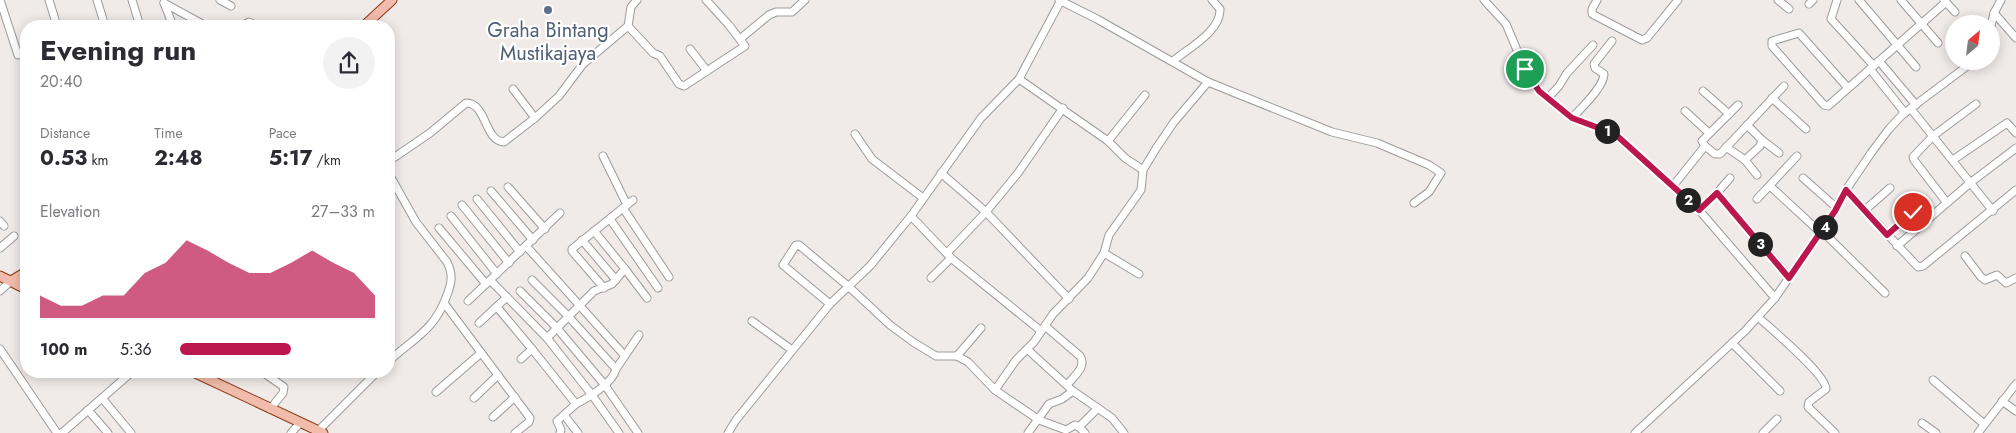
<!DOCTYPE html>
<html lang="en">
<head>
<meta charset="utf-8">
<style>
	body { margin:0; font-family:Jost,sans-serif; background:#f2f2f3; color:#2b2b33; height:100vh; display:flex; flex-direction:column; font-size:19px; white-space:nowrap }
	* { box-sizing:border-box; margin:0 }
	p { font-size:16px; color:#7c7c81 }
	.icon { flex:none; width:28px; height:28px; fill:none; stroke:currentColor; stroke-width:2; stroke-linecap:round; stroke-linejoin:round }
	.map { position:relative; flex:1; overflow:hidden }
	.sheet { position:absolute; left:20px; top:20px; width:375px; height:358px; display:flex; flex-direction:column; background:#fff; border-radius:20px; box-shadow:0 2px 12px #0003 }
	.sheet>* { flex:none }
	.needle { width:32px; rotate:28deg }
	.buttons { position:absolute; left:1945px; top:15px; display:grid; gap:10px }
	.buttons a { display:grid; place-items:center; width:55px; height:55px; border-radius:50%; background:#fff; box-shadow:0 2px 12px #0003; font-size:25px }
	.pin { position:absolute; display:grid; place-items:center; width:42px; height:42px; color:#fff; margin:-21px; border:2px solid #fff; border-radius:50%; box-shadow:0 1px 5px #0007 }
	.km { position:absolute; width:25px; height:25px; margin:-12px; border-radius:50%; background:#222; color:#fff; font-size:14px; line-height:25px; text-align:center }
	.round { display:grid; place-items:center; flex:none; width:52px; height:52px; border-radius:26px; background:#f2f2f3 }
	.head { display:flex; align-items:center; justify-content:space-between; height:85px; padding:0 20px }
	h1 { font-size:28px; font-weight:700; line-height:38px }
	.stats { display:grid; grid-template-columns:repeat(3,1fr); gap:8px; height:85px; padding:5px 20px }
	.stats div { display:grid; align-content:center }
	.stats b { font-size:21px; font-weight:700 }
	.stats small { font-size:14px; font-weight:400 }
	.stats p { font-size:14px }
	.chart { height:140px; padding:10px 20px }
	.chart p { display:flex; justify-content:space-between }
	.chart svg { width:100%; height:90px; margin-top:5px; fill:#bb174e; opacity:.7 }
	ul { padding:0 20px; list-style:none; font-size:16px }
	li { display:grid; grid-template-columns:80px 60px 1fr; align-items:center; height:38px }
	li i { height:12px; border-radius:6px; background:#bb174e }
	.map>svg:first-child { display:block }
</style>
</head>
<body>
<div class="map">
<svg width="2016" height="433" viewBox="0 0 2016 433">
	<rect width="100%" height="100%" fill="#f0ebe9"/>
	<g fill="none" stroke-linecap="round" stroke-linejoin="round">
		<defs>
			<g id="minor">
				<path d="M 0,0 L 18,55"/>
				<path d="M 49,0 L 57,26"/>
				<path d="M 97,0 L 105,26"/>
				<path d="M 132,0 L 140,26"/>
				<path d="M 220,0 L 231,6"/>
				<path d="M 1059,0 L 1097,19 L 1208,82 L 1332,132 L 1377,143 L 1429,165 L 1441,173 L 1429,192 L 1414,203"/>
				<path d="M 1484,0 L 1506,24 L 1525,69 L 1539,91 L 1572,118 L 1615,134 L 1699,210 L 1775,298"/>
				<path d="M 1597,0 L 1592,9 L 1592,14 L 1642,40 L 1647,38 L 1678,0"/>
				<path d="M 1778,0 L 1789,9"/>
				<path d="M 1837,0 L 1831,19 L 1874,66"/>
				<path d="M 1859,0 L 1916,67"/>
				<path d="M 1901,0 L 1938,43"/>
				<path d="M 1944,0 L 1955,12"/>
				<path d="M 164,3 L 206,26"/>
				<path d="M 164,3 L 173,26"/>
				<path d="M 1809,4 L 1813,0"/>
				<path d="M 1994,13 L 2016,38"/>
				<path d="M 242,26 L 249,22 L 257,26"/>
				<path d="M 628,26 L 653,53 L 660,56 L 679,84 L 684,86 L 745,46 L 728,24 L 706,0"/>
				<path d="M 1991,26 L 1994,13 L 2001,0"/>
				<path d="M 740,39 L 769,15 L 776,12 L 792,12 L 805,0"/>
				<path d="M 690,49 L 707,71"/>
				<path d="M 1173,61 C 1189,48 1221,31 1220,9 L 1212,0"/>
				<path d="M 1879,61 L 1916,105"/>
				<path d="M 1870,69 L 1905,113"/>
				<path d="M 1019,79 L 1108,141 L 1125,158 L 1143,170"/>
				<path d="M 1848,88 L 1799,33 L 1772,41 L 1772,46 L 1824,105 L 1828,106 L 1946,2"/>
				<path d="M 513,89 L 535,118"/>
				<path d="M 1703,91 L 1729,114"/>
				<path d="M 1548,98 L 1559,86 L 1567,73 L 1593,45"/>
				<path d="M 1772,98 L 1806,129"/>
				<path d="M 1911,109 L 1993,211"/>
				<path d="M 1685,111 L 1709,133"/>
				<path d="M 1572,118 C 1581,108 1604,87 1604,74 L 1595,68 L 1594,64 L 1612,41"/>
				<path d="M 855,134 L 872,159 L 923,198"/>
				<path d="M 1762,140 L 1779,153"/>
				<path d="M 1108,141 L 1145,95"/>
				<path d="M 1705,146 L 1702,141 L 1738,105"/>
				<path d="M 1726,147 L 1745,160 L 1760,146 L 1762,140 L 1747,125"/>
				<path d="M 603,156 L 627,205"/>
				<path d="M 1745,160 L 1757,175"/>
				<path d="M 1953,160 L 2007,123 L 2016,133"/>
				<path d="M 389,161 L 430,133 L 466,103 C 487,103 484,141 504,142 L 535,118 L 559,96 L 583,64 L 628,26 L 631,7 L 637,0"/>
				<path d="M 941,173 L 986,212 L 1069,299"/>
				<path d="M 389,174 L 416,222 L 447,262 C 453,274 452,282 447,295 C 435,330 414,338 389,361"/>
				<path d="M 1803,178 L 1837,208"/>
				<path d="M 1673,186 L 1705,146 L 1715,154 L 1720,154 L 1784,86"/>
				<path d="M 1770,186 L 1821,233"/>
				<path d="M 508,187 L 545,229"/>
				<path d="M 1846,190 L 1918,267 L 1923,266 L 2016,190"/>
				<path d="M 491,191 L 533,240"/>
				<path d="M 1717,193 L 1730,178"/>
				<path d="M 477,199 L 520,252"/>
				<path d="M 1757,199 L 1797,156"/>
				<path d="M 1947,203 L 1914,160 L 1913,157 L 1933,136 L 1976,104"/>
				<path d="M 462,205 L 509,263"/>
				<path d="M 623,208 L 669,277"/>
				<path d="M 1699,210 L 1717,193 L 1789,277"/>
				<path d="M 1865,210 L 1890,188"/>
				<path d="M 560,213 L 490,280 L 547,338 L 592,395 L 619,433"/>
				<path d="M 451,216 L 497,274"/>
				<path d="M 911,216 L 951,258 L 1041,331"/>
				<path d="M 610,219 L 658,288"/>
				<path d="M 0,221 L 4,226"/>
				<path d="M 439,228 L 486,284"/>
				<path d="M 1822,231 L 1885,293"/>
				<path d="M 1887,235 L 1913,212"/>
				<path d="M 582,240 L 616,280"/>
				<path d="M 1897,246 L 1970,183 L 2016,148"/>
				<path d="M 527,247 L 625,356"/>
				<path d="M 0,248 L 14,236"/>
				<path d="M 947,253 L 986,212 L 1018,173 L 1063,108"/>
				<path d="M 1104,253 L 1139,274"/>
				<path d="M 1965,256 L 1981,277 L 1985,280 L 1997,275 L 2006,283 L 2016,278"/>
				<path d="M 625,269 L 647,298"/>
				<path d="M 931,278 L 951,258"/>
				<path d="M 532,280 L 568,316 L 616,369"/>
				<path d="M 604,288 L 572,251 L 572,249 L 633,200"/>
				<path d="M 0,291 L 11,281"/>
				<path d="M 520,291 L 556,327 L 604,384 L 638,433"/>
				<path d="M 468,301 L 488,282"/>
				<path d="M 444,303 L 530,418 L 529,422 L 515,433"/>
				<path d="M 830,304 L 783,265 L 796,245 L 799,245 L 848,286 L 890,325 L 913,342 L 936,356 L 957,356 L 968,362 L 995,390 L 1039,420 L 1066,430 L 1075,425 L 1079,427 L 1098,408"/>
				<path d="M 497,307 L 532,349"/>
				<path d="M 1758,317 C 1771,329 1826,374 1826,389 L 1809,402 L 1808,407 L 1835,433"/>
				<path d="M 752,321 L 792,350"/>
				<path d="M 479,323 L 507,297"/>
				<path d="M 1045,326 L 1080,356 C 1087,367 1074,376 1067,385"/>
				<path d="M 547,338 L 594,291 L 612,284 L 625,269 L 594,231"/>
				<path d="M 1732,343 L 1780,391"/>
				<path d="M 0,349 L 57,433"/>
				<path d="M 1027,349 L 1073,391 L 1112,418 L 1124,433"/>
				<path d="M 957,356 L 981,328"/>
				<path d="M 521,359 L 532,349 L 576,404 C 588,398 613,383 616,369 L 639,335"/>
				<path d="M 261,371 L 284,387 L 283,393 L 270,409"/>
				<path d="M 1933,380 L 1984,424"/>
				<path d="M 995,390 L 1016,360 L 1034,342 L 1053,314 L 1088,278 L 1104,253 L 1109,235 L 1141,190 L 1143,170 L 1157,147 L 1174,122 L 1208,82"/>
				<path d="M 436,392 L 481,353"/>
				<path d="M 102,398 L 131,433"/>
				<path d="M 474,398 L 498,375"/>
				<path d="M 2002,401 L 2016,411"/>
				<path d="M 88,410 L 108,433"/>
				<path d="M 564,415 L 578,433"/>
				<path d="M 493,417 L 515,397"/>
				<path d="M 1922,423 L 1936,433"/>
				<path d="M 1079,427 L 1085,433"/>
				<path d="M 318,431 L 378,371"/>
				<path d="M 62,433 L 133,371"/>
				<path d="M 291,433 L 300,423"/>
				<path d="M 560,433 L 561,430 L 557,421 L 576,404"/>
				<path d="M 728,433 L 736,420 L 830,304 L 870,266 L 911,216 L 981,118 L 1019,79 L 1061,0"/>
				<path d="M 1028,433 L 1049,404 L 1062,399 L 1073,391"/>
				<path d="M 1635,433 L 1745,331 L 1775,298 L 1835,211 L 1846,190 L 1871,153 L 1889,129 L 1903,114 L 1974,61"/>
				<path d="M 1763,433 L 1777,419"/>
				<path d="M 1978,433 L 2016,384"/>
			</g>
			<g id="major">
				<path d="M 364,26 L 392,0"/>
				<path d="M 0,276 L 26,289"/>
				<path d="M 11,281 L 26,272"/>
				<path d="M 191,371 L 323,433"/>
			</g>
		</defs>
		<!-- minor casing -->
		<use href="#minor" stroke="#9b9b9b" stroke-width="9"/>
		<!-- major casing -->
		<use href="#major" stroke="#8d3a11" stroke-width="11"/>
		<!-- minor -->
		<use href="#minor" stroke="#fff" stroke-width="7"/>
		<!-- major -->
		<use href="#major" stroke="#f2bcac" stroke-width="9"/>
	</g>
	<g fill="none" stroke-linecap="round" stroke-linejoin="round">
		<defs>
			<path id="route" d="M 1525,69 L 1539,91 L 1572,118 L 1615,134 L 1699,210 L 1717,193 L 1789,278 L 1835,211 L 1846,190 L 1887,235 L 1913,212"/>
		</defs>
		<!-- route casing -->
		<use href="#route" stroke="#fff" stroke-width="10"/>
		<!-- route -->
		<use href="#route" stroke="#bb174e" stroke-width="6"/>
	</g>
	<!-- markers -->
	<circle fill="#5c6f8a" stroke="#fff" stroke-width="2" cx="548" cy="10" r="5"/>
	<g text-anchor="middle" stroke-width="4.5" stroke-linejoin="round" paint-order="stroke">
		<!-- service labels -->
		<g font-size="20" fill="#4e5e75" stroke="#fff">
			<text x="548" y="37">Graha Bintang<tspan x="548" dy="23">Mustikajaya</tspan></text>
		</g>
	</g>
</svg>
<div class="buttons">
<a><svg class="needle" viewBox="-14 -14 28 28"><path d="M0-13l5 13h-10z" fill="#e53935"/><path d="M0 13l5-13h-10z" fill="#7c7c81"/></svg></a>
</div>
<div class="pin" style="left:1525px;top:69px;background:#1e9e55"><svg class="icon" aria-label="arrive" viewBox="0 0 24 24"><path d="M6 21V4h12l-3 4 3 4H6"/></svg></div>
<div class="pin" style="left:1913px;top:212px;background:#d93025"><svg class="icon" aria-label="check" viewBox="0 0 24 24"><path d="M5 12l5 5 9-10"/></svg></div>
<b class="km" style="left:1607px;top:131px">1</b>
<b class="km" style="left:1688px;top:200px">2</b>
<b class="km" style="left:1760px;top:244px">3</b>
<b class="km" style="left:1825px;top:227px">4</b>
<section class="sheet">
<div class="head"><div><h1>Evening run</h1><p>20:40</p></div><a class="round"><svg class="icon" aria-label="share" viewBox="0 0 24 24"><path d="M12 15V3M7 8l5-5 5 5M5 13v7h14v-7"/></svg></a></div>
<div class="stats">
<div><p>Distance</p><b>0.53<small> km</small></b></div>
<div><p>Time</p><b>2:48</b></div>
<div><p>Pace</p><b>5:17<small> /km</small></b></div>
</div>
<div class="chart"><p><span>Elevation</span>27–33 m</p>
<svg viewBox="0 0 160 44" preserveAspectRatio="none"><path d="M0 44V33L10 38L20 38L30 33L40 33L50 22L60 17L70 6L80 11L90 17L100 22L110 22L120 17L130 11L140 17L150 22L160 33V44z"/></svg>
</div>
<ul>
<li><b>100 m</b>5:36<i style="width:57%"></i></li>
</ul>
</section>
</div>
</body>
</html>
